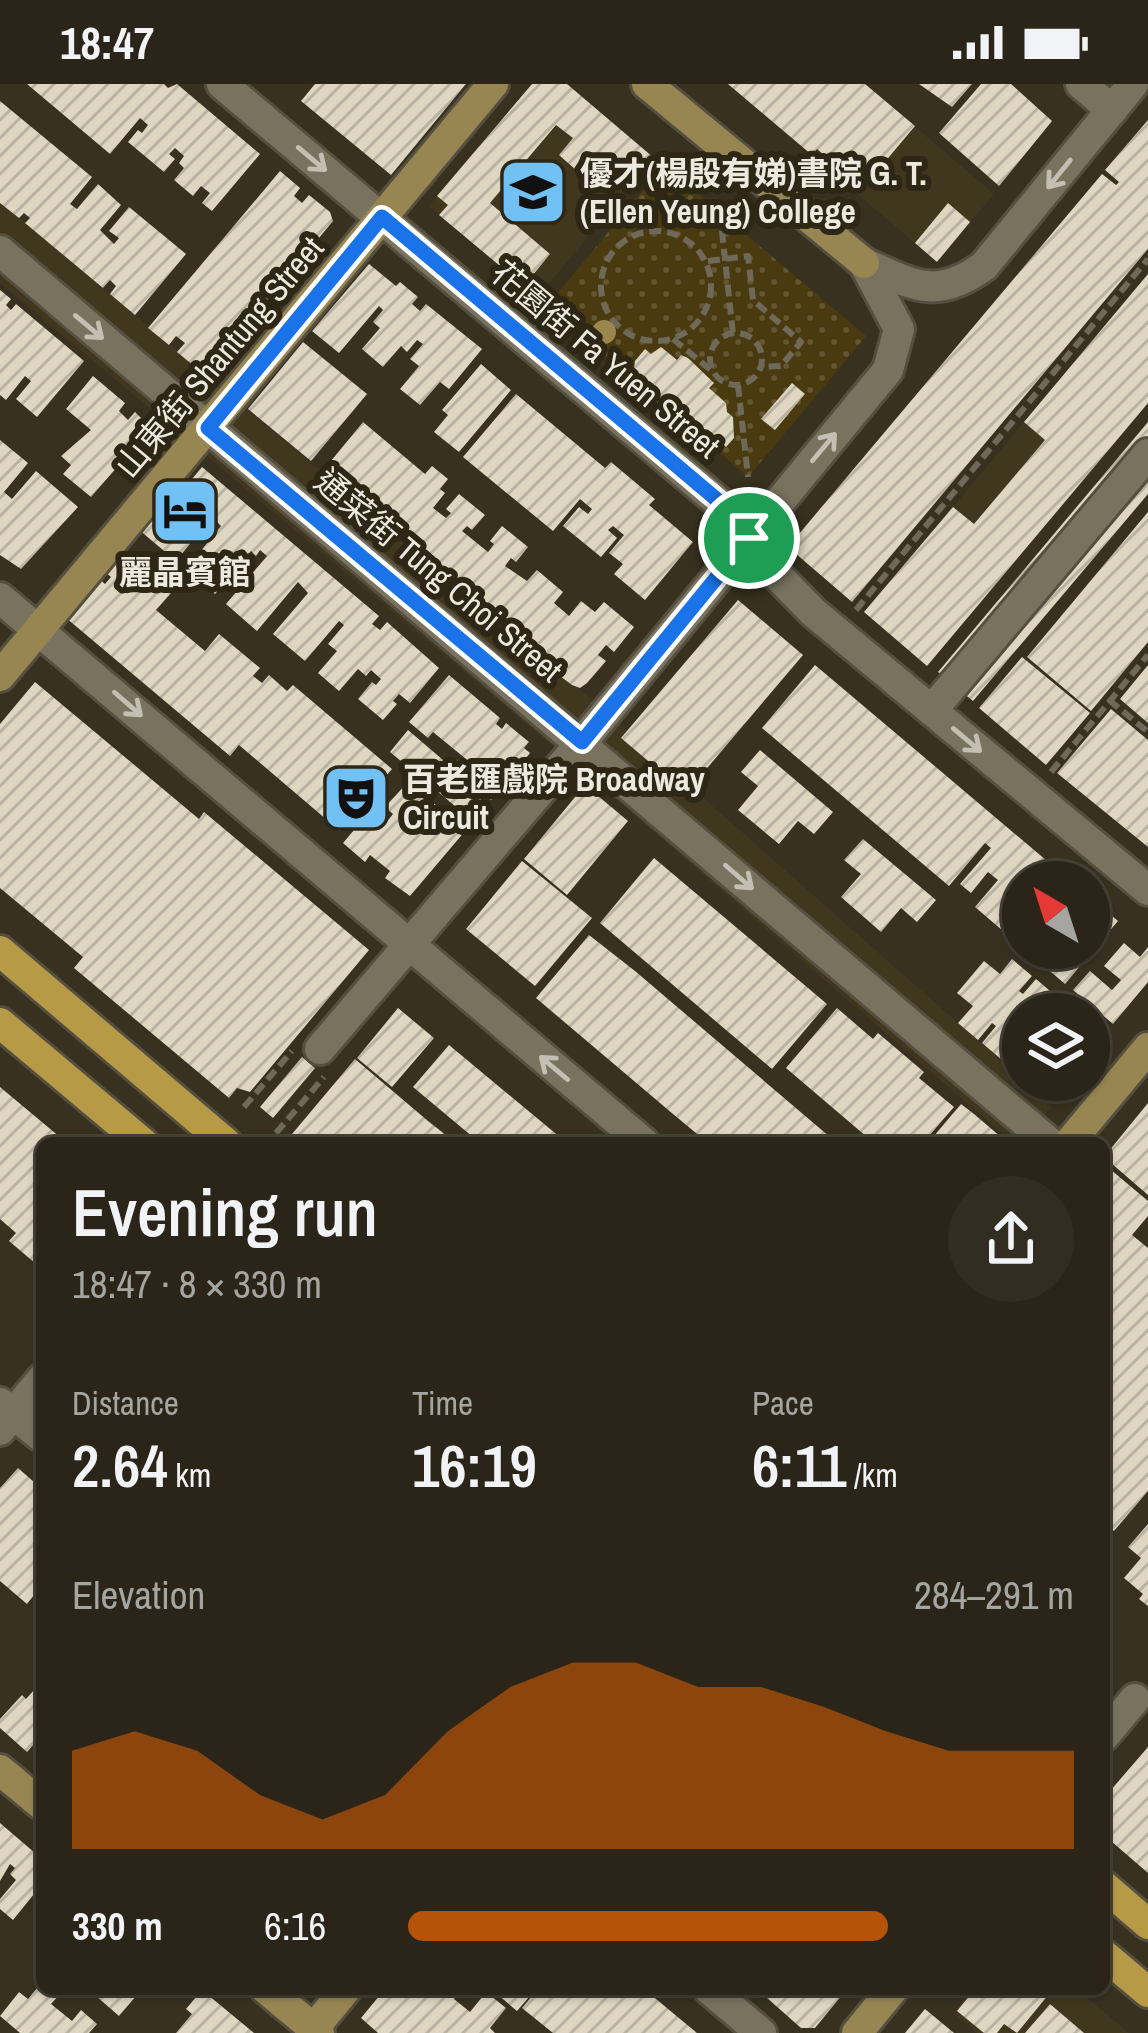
<!DOCTYPE html>
<html lang="en">
<head>
<meta charset="utf-8">
<style>
	body { margin:0; font-family:"Archivo Narrow","Noto Sans TC",sans-serif; background:#322d21; color:#f1f3f6; height:100vh; display:flex; flex-direction:column; font-size:45px; white-space:nowrap }
	* { box-sizing:border-box; margin:0 }
	p { font-size:39px; color:#a5a5a2 }
	.icon { flex:none; width:66px; height:66px; fill:none; stroke:currentColor; stroke-width:2; stroke-linecap:round; stroke-linejoin:round }
	.map { position:relative; flex:1; overflow:hidden }
	.side { position:absolute; left:36px; top:1053px; width:1074px; height:858px; display:flex; flex-direction:column; background:#2a2518; border-radius:18px; box-shadow:0 3px 9px #0004,0 0 0 3px #464237 }
	.side>* { flex:none }
	.needle { width:78px; rotate:321deg }
	.fabs { position:absolute; left:1002px; top:777px; display:grid; gap:24px }
	.fabs a { display:grid; place-items:center; width:108px; height:108px; border-radius:50%; background:#2a2518; box-shadow:0 3px 9px #0004,0 0 0 3px #464237; font-size:60px }
	.pin { position:absolute; display:grid; place-items:center; width:102px; height:102px; color:#fff; margin:-51px; border:6px solid #fff; border-radius:50%; box-shadow:0 3px 12px #0007 }
	.round { display:grid; place-items:center; flex:none; width:126px; height:126px; border-radius:63px; background:#322d21 }
	.summary { display:flex; align-items:center; justify-content:space-between; height:204px; padding:0 36px }
	h1 { font-size:66px; font-weight:600; line-height:90px }
	.stats { display:grid; grid-template-columns:repeat(3,1fr); gap:18px; height:204px; padding:12px 36px }
	.stats div { display:grid; align-content:center }
	.stats b { font-size:60px; font-weight:600 }
	.stats small { font-size:33px; font-weight:400 }
	.stats p { font-size:33px }
	.chart { height:336px; padding:24px 36px }
	.chart p { display:flex; justify-content:space-between }
	.chart svg { width:100%; height:216px; margin-top:12px; fill:#b45309; opacity:.7 }
	ul { padding:0 36px; list-style:none; font-size:39px }
	li { display:grid; grid-template-columns:192px 144px 1fr; align-items:center; height:90px }
	li i { height:30px; border-radius:15px; background:#b45309 }
	.status { display:flex; justify-content:space-between; align-items:center; height:84px; padding:0 60px; background:#2a2518; direction:ltr }
	.status svg { height:33px; fill:currentColor }
	.map>svg:first-child { display:block }
</style>
</head>
<body>
<div class="status"><b>18:47</b><svg viewBox="0 0 49 12"><path d="M0 12V9h3v3zM5 12V6h3v6zM10 12V3h3v9zM15 12V0h3v12zM26 1h20v11H26zM47 4h2v5h-2z"/></svg></div>
<div class="map">
<svg width="1148" height="1949" viewBox="0 0 1148 1949">
	<defs>
		<pattern id="park-dots" width="8" height="8" patternUnits="userSpaceOnUse" patternTransform="scale(3)"><rect width="8" height="8" fill="#493a0f"/><path d="M2 2h.1M6 6h.1" fill="none" stroke="#645632" stroke-width="1.8" stroke-linecap="round"/></pattern>
		<pattern id="building-hatch" width="6" height="6" patternUnits="userSpaceOnUse" patternTransform="scale(3)"><rect width="6" height="6" fill="#ded6c1"/><path d="M-1 1l2-2M0 6l6-6M5 7l2-2" fill="none" stroke="#b8b2a2"/></pattern>
	</defs>
	<rect width="100%" height="100%" fill="#383120"/>
	<!-- built -->
	<g fill="#41371f">
		<path d="M 532,0 L 567,0 L 655,74 L 537,213 L 429,122 Z"/>
		<path d="M 728,0 L 865,0 L 994,110 L 970,138 L 947,120 L 915,159 Z"/>
		<path d="M 0,117 L 598,621 L 1052,1022 L 1023,1059 L 1013,1059 L 618,717 L 0,199 Z"/>
		<path d="M 1024,338 L 1087,391 L 1016,476 L 953,423 Z"/>
		<path d="M 973,1905 L 1077,1905 L 1129,1949 L 977,1949 L 953,1929 Z"/>
	</g>
	<!-- park -->
	<path fill="url(#park-dots)" d="M 664,81 L 866,252 L 748,393 L 547,222 Z"/>
	<!-- building -->
	<g fill="url(#building-hatch)">
		<path d="M 27,0 L 164,0 L 168,4 L 177,0 L 260,70 L 212,127 L 202,119 L 210,109 L 201,102 L 193,112 L 174,96 L 184,84 L 179,79 L 184,72 L 175,64 L 169,70 L 175,75 L 164,88 L 128,58 L 138,46 L 142,49 L 148,41 L 140,34 L 110,70 Z"/>
		<path d="M 315,0 L 466,0 L 391,91 L 301,17 Z"/>
		<path d="M 532,0 L 567,0 L 654,74 L 630,103 L 598,76 L 584,93 L 559,71 L 573,54 L 556,41 L 490,119 L 550,170 L 524,202 L 439,131 L 448,121 L 437,112 Z"/>
		<path d="M 728,0 L 865,0 L 915,42 L 863,104 L 817,65 L 812,71 Z"/>
		<path d="M 919,0 L 972,0 L 952,23 Z"/>
		<path d="M 981,0 L 1011,0 L 1052,37 L 999,102 L 939,49 Z"/>
		<path d="M 0,17 L 92,93 L 70,120 L 77,125 L 98,100 L 121,121 L 100,146 L 114,160 L 119,154 L 109,147 L 129,123 L 186,170 L 135,231 L 110,210 L 116,202 L 110,196 L 103,204 L 25,139 L 30,134 L 24,129 L 19,134 L 0,119 Z"/>
		<path d="M 1148,36 L 1148,165 L 852,518 L 788,463 L 1102,90 L 1116,101 L 1119,98 L 1105,86 Z"/>
		<path d="M 280,87 L 300,104 L 294,112 L 302,119 L 309,111 L 330,128 L 333,137 L 266,218 L 261,213 L 256,219 L 261,224 L 233,258 L 229,255 L 224,260 L 228,264 L 211,286 L 200,287 L 177,268 L 185,259 L 176,252 L 169,261 L 148,244 Z"/>
		<path d="M 948,119 L 970,138 L 937,178 L 915,159 Z"/>
		<path d="M 369,180 L 396,202 L 400,198 L 418,213 L 412,220 L 420,227 L 426,220 L 482,265 L 449,305 L 440,298 L 420,321 L 400,305 L 419,282 L 410,275 L 423,260 L 417,256 L 407,268 L 401,262 L 383,283 L 362,265 L 380,244 L 373,238 L 383,226 L 379,222 L 339,269 L 312,247 Z"/>
		<path d="M 1148,190 L 1148,319 L 927,582 L 864,528 L 953,423 L 974,440 L 1045,356 L 1024,338 Z"/>
		<path d="M 0,206 L 11,215 L 6,221 L 11,226 L 16,220 L 84,277 L 37,333 L 16,315 L 31,297 L 25,292 L 6,316 L 0,311 Z"/>
		<path d="M 303,258 L 367,310 L 311,377 L 248,325 Z"/>
		<path d="M 661,263 L 677,276 L 681,271 L 688,274 L 714,299 L 709,304 L 726,319 L 727,328 L 733,333 L 734,354 L 726,363 L 720,357 L 714,358 L 683,332 L 679,337 L 650,312 L 653,308 L 633,291 L 635,277 L 645,265 L 651,270 Z"/>
		<path d="M 481,280 L 511,306 L 459,368 L 434,348 L 448,331 L 442,326 Z"/>
		<path d="M 93,292 L 125,319 L 119,327 L 128,336 L 135,328 L 151,344 L 91,413 L 63,390 L 71,381 L 61,372 L 91,346 L 66,325 Z"/>
		<path d="M 792,299 L 805,310 L 775,346 L 761,335 Z"/>
		<path d="M 516,310 L 605,384 L 611,378 L 655,415 L 649,421 L 693,458 L 645,516 L 614,490 L 623,480 L 609,469 L 624,451 L 613,442 L 608,446 L 617,454 L 601,473 L 563,442 L 579,423 L 588,430 L 592,425 L 580,415 L 553,447 L 463,373 Z"/>
		<path d="M 363,338 L 425,390 L 432,382 L 448,395 L 440,405 L 445,409 L 433,424 L 446,434 L 451,429 L 446,425 L 459,410 L 485,431 L 472,446 L 467,442 L 462,447 L 488,468 L 494,460 L 490,457 L 502,442 L 528,463 L 516,478 L 511,474 L 505,482 L 527,497 L 537,486 L 563,508 L 554,519 L 569,532 L 581,517 L 595,528 L 604,518 L 634,543 L 614,568 L 606,561 L 598,571 L 606,577 L 587,599 L 580,604 L 572,601 L 560,592 L 566,585 L 559,580 L 554,587 L 530,567 L 536,559 L 492,522 L 484,531 L 401,463 L 409,454 L 387,436 L 380,445 L 317,394 Z"/>
		<path d="M 1148,338 L 1148,360 L 949,597 L 938,588 Z"/>
		<path d="M 0,356 L 28,379 L 4,408 L 12,415 L 36,387 L 78,423 L 21,485 L 0,471 Z"/>
		<path d="M 202,383 L 379,532 L 372,540 L 380,546 L 387,538 L 439,584 L 410,619 L 399,610 L 393,617 L 397,620 L 383,636 L 358,615 L 372,598 L 376,601 L 381,595 L 371,586 L 366,592 L 358,585 L 339,607 L 318,589 L 337,567 L 328,560 L 344,541 L 339,537 L 305,577 L 273,550 L 308,509 L 298,498 L 257,547 L 226,520 L 267,472 L 260,466 L 256,472 L 251,467 L 215,510 L 186,485 L 221,442 L 217,438 L 202,456 L 197,451 L 176,477 L 138,445 L 154,426 L 161,432 Z"/>
		<path d="M 1148,388 L 1148,410 L 973,617 L 963,609 Z"/>
		<path d="M 1148,428 L 1148,558 L 1091,627 L 1027,573 Z"/>
		<path d="M 121,466 L 171,509 L 156,526 L 205,567 L 219,550 L 260,584 L 253,592 L 262,599 L 269,591 L 287,607 L 293,601 L 392,685 L 340,747 L 239,661 L 230,672 L 65,533 L 98,494 L 105,500 L 111,493 L 104,487 Z"/>
		<path d="M 738,516 L 803,571 L 686,709 L 621,654 Z"/>
		<path d="M 1022,573 L 1090,629 L 1046,681 L 979,624 Z"/>
		<path d="M 815,581 L 1072,798 L 1023,798 L 1023,864 L 1089,864 L 1089,812 L 1118,837 L 1065,900 L 975,823 L 998,796 L 988,788 L 971,809 L 960,800 L 991,764 L 985,759 L 949,802 L 762,644 Z"/>
		<path d="M 1148,581 L 1148,639 L 1120,615 Z"/>
		<path d="M 449,591 L 500,634 L 496,640 L 502,645 L 506,639 L 529,658 L 524,664 L 530,669 L 509,695 L 503,690 L 498,696 L 503,700 L 491,716 L 485,710 L 467,732 L 390,668 L 408,646 L 450,682 L 456,675 L 462,680 L 466,675 L 433,648 L 428,654 L 409,638 Z"/>
		<path d="M 35,598 L 199,735 L 204,728 L 369,866 L 250,1008 L 237,1004 L 229,1014 L 74,884 L 83,873 L 0,804 L 0,640 Z"/>
		<path d="M 1111,625 L 1148,656 L 1148,763 L 1057,689 Z"/>
		<path d="M 760,666 L 833,728 L 814,750 L 798,737 L 779,760 L 738,726 L 758,702 L 741,688 Z"/>
		<path d="M 408,698 L 466,746 L 410,812 L 385,794 L 390,787 L 370,771 L 365,778 L 343,759 L 371,726 L 386,739 L 393,730 L 385,723 Z"/>
		<path d="M 585,701 L 628,737 L 567,811 L 524,775 Z"/>
		<path d="M 863,755 L 936,816 L 917,838 L 901,824 L 881,848 L 841,813 L 861,790 L 844,776 Z"/>
		<path d="M 654,774 L 827,920 L 772,985 L 600,839 Z"/>
		<path d="M 522,777 L 592,834 L 535,902 L 466,845 Z"/>
		<path d="M 589,851 L 635,887 L 837,1059 L 708,1059 L 673,1030 L 536,914 Z"/>
		<path d="M 1124,859 L 1140,873 L 1148,863 L 1148,898 L 1113,940 L 1073,906 L 1090,887 L 1112,906 L 1121,896 L 1104,882 Z"/>
		<path d="M 1012,875 L 1032,892 L 1019,907 L 1023,910 L 1036,895 L 1056,912 L 1043,927 L 1046,930 L 1023,930 L 1023,965 L 1016,959 L 1002,976 L 982,959 L 996,942 L 992,939 L 978,956 L 958,939 L 973,922 L 957,909 L 984,877 L 1000,890 Z"/>
		<path d="M 398,924 L 434,954 L 392,1003 L 357,974 Z"/>
		<path d="M 837,924 L 873,955 L 878,949 L 924,988 L 919,994 L 954,1023 L 923,1059 L 874,1059 L 786,984 Z"/>
		<path d="M 449,961 L 567,1059 L 480,1059 L 413,1003 Z"/>
		<path d="M 302,973 L 315,984 L 273,1034 L 260,1023 Z"/>
		<path d="M 355,975 L 428,1037 L 456,1059 L 291,1059 L 287,1056 Z"/>
		<path d="M 0,1003 L 67,1059 L 42,1059 L 42,1185 L 9,1157 L 16,1149 L 0,1135 Z"/>
		<path d="M 1148,1019 L 1148,1111 L 1104,1073 Z"/>
		<path d="M 961,1020 L 974,1030 L 1008,1059 L 928,1059 Z"/>
		<path d="M 1104,1080 L 1148,1117 L 1148,1132 L 1132,1151 L 1148,1164 L 1148,1407 L 1114,1447 L 1104,1438 Z"/>
		<path d="M 18,1384 L 42,1405 L 42,1516 L 35,1510 L 27,1520 L 0,1497 L 0,1404 Z"/>
		<path d="M 1148,1440 L 1148,1522 L 1139,1515 L 1143,1510 L 1124,1494 L 1141,1474 L 1128,1463 Z"/>
		<path d="M 42,1597 L 42,1651 L 27,1668 L 0,1644 L 0,1635 L 22,1611 L 26,1615 Z"/>
		<path d="M 1148,1663 L 1148,1789 L 1104,1751 L 1104,1714 Z"/>
		<path d="M 0,1739 L 42,1775 L 42,1817 L 34,1810 L 13,1836 L 0,1825 L 0,1815 L 16,1796 L 10,1790 L 15,1784 L 10,1780 L 0,1797 Z"/>
		<path d="M 42,1898 L 42,1905 L 61,1909 L 51,1920 L 72,1937 L 81,1926 L 97,1940 L 89,1949 L 20,1949 L 0,1932 L 19,1908 L 28,1915 Z"/>
		<path d="M 88,1905 L 142,1905 L 119,1932 Z"/>
		<path d="M 385,1905 L 461,1905 L 454,1915 L 470,1928 L 486,1908 L 506,1924 L 490,1944 L 495,1949 L 378,1949 L 361,1934 Z"/>
		<path d="M 491,1905 L 536,1905 L 517,1927 Z"/>
		<path d="M 538,1905 L 619,1908 L 644,1905 L 697,1949 L 553,1949 L 522,1924 Z"/>
		<path d="M 757,1905 L 847,1905 L 815,1944 L 801,1944 Z"/>
		<path d="M 975,1905 L 1043,1905 L 1049,1910 L 1017,1949 L 1004,1940 L 997,1949 L 984,1949 L 957,1927 Z"/>
		<path d="M 202,1906 L 254,1949 L 176,1949 L 192,1930 L 186,1925 Z"/>
		<path d="M 1050,1920 L 1084,1949 L 1025,1949 Z"/>
		<path d="M 925,1925 L 954,1949 L 905,1949 Z"/>
	</g>
	<g fill="none" stroke-linecap="round" stroke-linejoin="round">
		<defs>
			<g id="street">
				<path d="M 222,0 L 728,426 L 774,488 L 813,528 L 1148,806"/>
				<path d="M 1081,0 L 1112,26"/>
				<path d="M 0,167 L 1050,1059"/>
				<path d="M 864,179 C 913,201 936,217 984,182 L 1133,0"/>
				<path d="M 0,514 L 644,1059"/>
				<path d="M 932,626 L 1148,370"/>
				<path d="M 320,965 L 582,658 L 888,286 L 899,245 L 864,179"/>
				<path d="M 0,1319 L 42,1353"/>
				<path d="M 0,1346 L 42,1295"/>
				<path d="M 1104,1652 L 1135,1615"/>
				<path d="M 709,1905 L 761,1949"/>
			</g>
			<g id="secondary">
				<path d="M 647,0 L 864,179"/>
				<path d="M 0,592 L 493,0"/>
				<path d="M 1069,1059 L 1148,964"/>
				<path d="M 0,1686 L 42,1721"/>
				<path d="M 266,1905 L 319,1949"/>
				<path d="M 310,1949 L 346,1905"/>
				<path d="M 857,1949 L 893,1905"/>
			</g>
			<g id="primary">
				<path d="M 0,867 L 226,1059"/>
				<path d="M 0,939 L 143,1059"/>
				<path d="M 1104,1802 L 1148,1840"/>
				<path d="M 1104,1871 L 1148,1908"/>
			</g>
		</defs>
		<!-- street casing -->
		<use href="#street" stroke="#554f40" stroke-width="36"/>
		<!-- secondary casing -->
		<use href="#secondary" stroke="#554f40" stroke-width="36"/>
		<!-- primary casing -->
		<use href="#primary" stroke="#554f40" stroke-width="36"/>
		<!-- path -->
		<g stroke="#6f695a" stroke-width="6" stroke-dasharray="12 6" stroke-linecap="butt">
			<path d="M 720,129 L 733,250"/>
			<circle cx="656" cy="202" r="55"/>
			<path d="M 708,177 L 748,172 L 753,216 L 801,258 L 781,282 L 760,283"/>
			<circle cx="736" cy="275" r="26"/>
			<path d="M 673,255 L 712,287"/>
			<path d="M 738,301 L 748,393"/>
			<path d="M 856,526 L 1148,175"/>
			<path d="M 1109,616 L 1148,648"/>
			<path d="M 1051,688 L 1148,571"/>
			<path d="M 244,1023 L 292,967"/>
			<path d="M 276,1049 L 324,993"/>
		</g>
		<!-- street -->
		<use href="#street" stroke="#79725f" stroke-width="30"/>
		<!-- secondary -->
		<use href="#secondary" stroke="#988652" stroke-width="30"/>
		<!-- primary -->
		<use href="#primary" stroke="#b69a45" stroke-width="30"/>
	</g>
	<!-- trees -->
	<circle fill="#9b864e" cx="604" cy="248" r="12"/>
	<!-- one-way arrows -->
	<defs><path id="oneway-shaft" d="M-6 0H5M1.5-3L5.5 0L1.5 3" fill="none" stroke-width="1.6" stroke-linecap="round" stroke-linejoin="round" transform="scale(3)"/></defs>
	<g stroke="#c4bfb2">
		<use href="#oneway-shaft" transform="translate(312 75) rotate(40)"/>
		<use href="#oneway-shaft" transform="translate(1059 90) rotate(129)"/>
		<use href="#oneway-shaft" transform="translate(89 243) rotate(40)"/>
		<use href="#oneway-shaft" transform="translate(824 363) rotate(-50)"/>
		<use href="#oneway-shaft" transform="translate(128 620) rotate(41)"/>
		<use href="#oneway-shaft" transform="translate(967 656) rotate(40)"/>
		<use href="#oneway-shaft" transform="translate(739 793) rotate(41)"/>
		<use href="#oneway-shaft" transform="translate(554 984) rotate(-140)"/>
	</g>
	<g fill="none" stroke-linecap="round" stroke-linejoin="round">
		<defs>
			<path id="route" d="M 382,133 L 728,425 L 749,454 L 582,658 L 208,344 Z"/>
		</defs>
		<!-- route casing -->
		<use href="#route" stroke="#fff" stroke-width="24"/>
		<!-- route -->
		<use href="#route" stroke="#1a73e8" stroke-width="15"/>
	</g>
	<!-- icons -->
	<defs>
		<symbol id="school-square" viewBox="-11 -11 22 22"><rect x="-9" y="-9" width="18" height="18" rx="4" fill="#72c1f5" stroke="#2e2716"/><path d="M0-5L7-2L0 1L-7-2ZM-4 1L0 2.5L4 1V4Q0 6-4 4Z" fill="#111"/></symbol>
		<symbol id="hotel-square" viewBox="-11 -11 22 22"><rect x="-9" y="-9" width="18" height="18" rx="4" fill="#72c1f5" stroke="#2e2716"/><path d="M-6-4.5h1.5V1H6V5H4.5V3h-9V5H-6ZM-4 0a1.8 1.8 0 1 1 3.6 0ZM.5 0V-2.5h3Q6-2.5 6 0Z" fill="#111"/></symbol>
		<symbol id="theatre-square" viewBox="-11 -11 22 22"><rect x="-9" y="-9" width="18" height="18" rx="4" fill="#72c1f5" stroke="#2e2716"/><path d="M-5-5.5Q0-4 5-5.5V0Q5 5 0 6Q-5 5-5 0ZM-3.3-2.5H-1v1.5H-3.3ZM1-2.5H3.3v1.5H1ZM-2.8 1Q0 5.5 2.8 1Z" fill="#111"/></symbol>
	</defs>
	<g fill-rule="evenodd">
		<use href="#school-square" x="495" y="70" width="76" height="76"/>
		<use href="#hotel-square" x="147" y="389" width="76" height="76"/>
		<use href="#theatre-square" x="318" y="676" width="76" height="76"/>
	</g>
	<g text-anchor="middle" stroke-width="12" stroke-linejoin="round" paint-order="stroke">
		<!-- poi labels -->
		<g font-size="33" font-weight="bold" fill="#ede9df" stroke="#2e2716" text-anchor="start">
			<text x="580" y="101">優才(楊殷有娣)書院 G. T.<tspan x="580" dy="38">(Ellen Yeung) College</tspan></text>
			<text x="185" y="500" text-anchor="middle">麗晶賓館</text>
			<text x="403" y="707">百老匯戲院 Broadway<tspan x="403" dy="38">Circuit</tspan></text>
		</g>
		<!-- street labels -->
		<g font-size="33" fill="#ede9df" stroke="#2e2716">
			<text transform="translate(219 273) rotate(-50)" y="12">山東街 Shantung Street</text>
			<text transform="translate(606 275) rotate(40)" y="12">花園街 Fa Yuen Street</text>
			<text transform="translate(439 491) rotate(40)" y="12">通菜街 Tung Choi Street</text>
		</g>
	</g>
</svg>
<div class="fabs">
<a><svg class="needle" viewBox="-14 -14 28 28"><path d="M0-13l5 13h-10z" fill="#e53935"/><path d="M0 13l5-13h-10z" fill="#a5a5a2"/></svg></a>
<a><svg class="icon" aria-label="layers" viewBox="0 0 24 24"><path d="M12 4l9 5-9 5-9-5zM3 14l9 5 9-5"/></svg></a>
</div>
<div class="pin" style="left:749px;top:454px;background:#1e9e55"><svg class="icon" aria-label="arrive" viewBox="0 0 24 24"><path d="M6 21V4h12l-3 4 3 4H6"/></svg></div>
<section class="side">
<div class="summary"><div><h1>Evening run</h1><p>18:47 · 8 × 330 m</p></div><a class="round"><svg class="icon" aria-label="share" viewBox="0 0 24 24"><path d="M12 15V3M7 8l5-5 5 5M5 13v7h14v-7"/></svg></a></div>
<div class="stats">
<div><p>Distance</p><b>2.64<small> km</small></b></div>
<div><p>Time</p><b>16:19</b></div>
<div><p>Pace</p><b>6:11<small> /km</small></b></div>
</div>
<div class="chart"><p><span>Elevation</span>284–291 m</p>
<svg viewBox="0 0 160 44" preserveAspectRatio="none"><path d="M0 44V24L10 20L20 24L30 33L40 38L50 33L60 20L70 11L80 6L90 6L100 11L110 11L120 15L130 20L140 24L150 24L160 24V44z"/></svg>
</div>
<ul>
<li><b>330 m</b>6:16<i style="width:72%"></i></li>
</ul>
</section>
</div>
</body>
</html>
